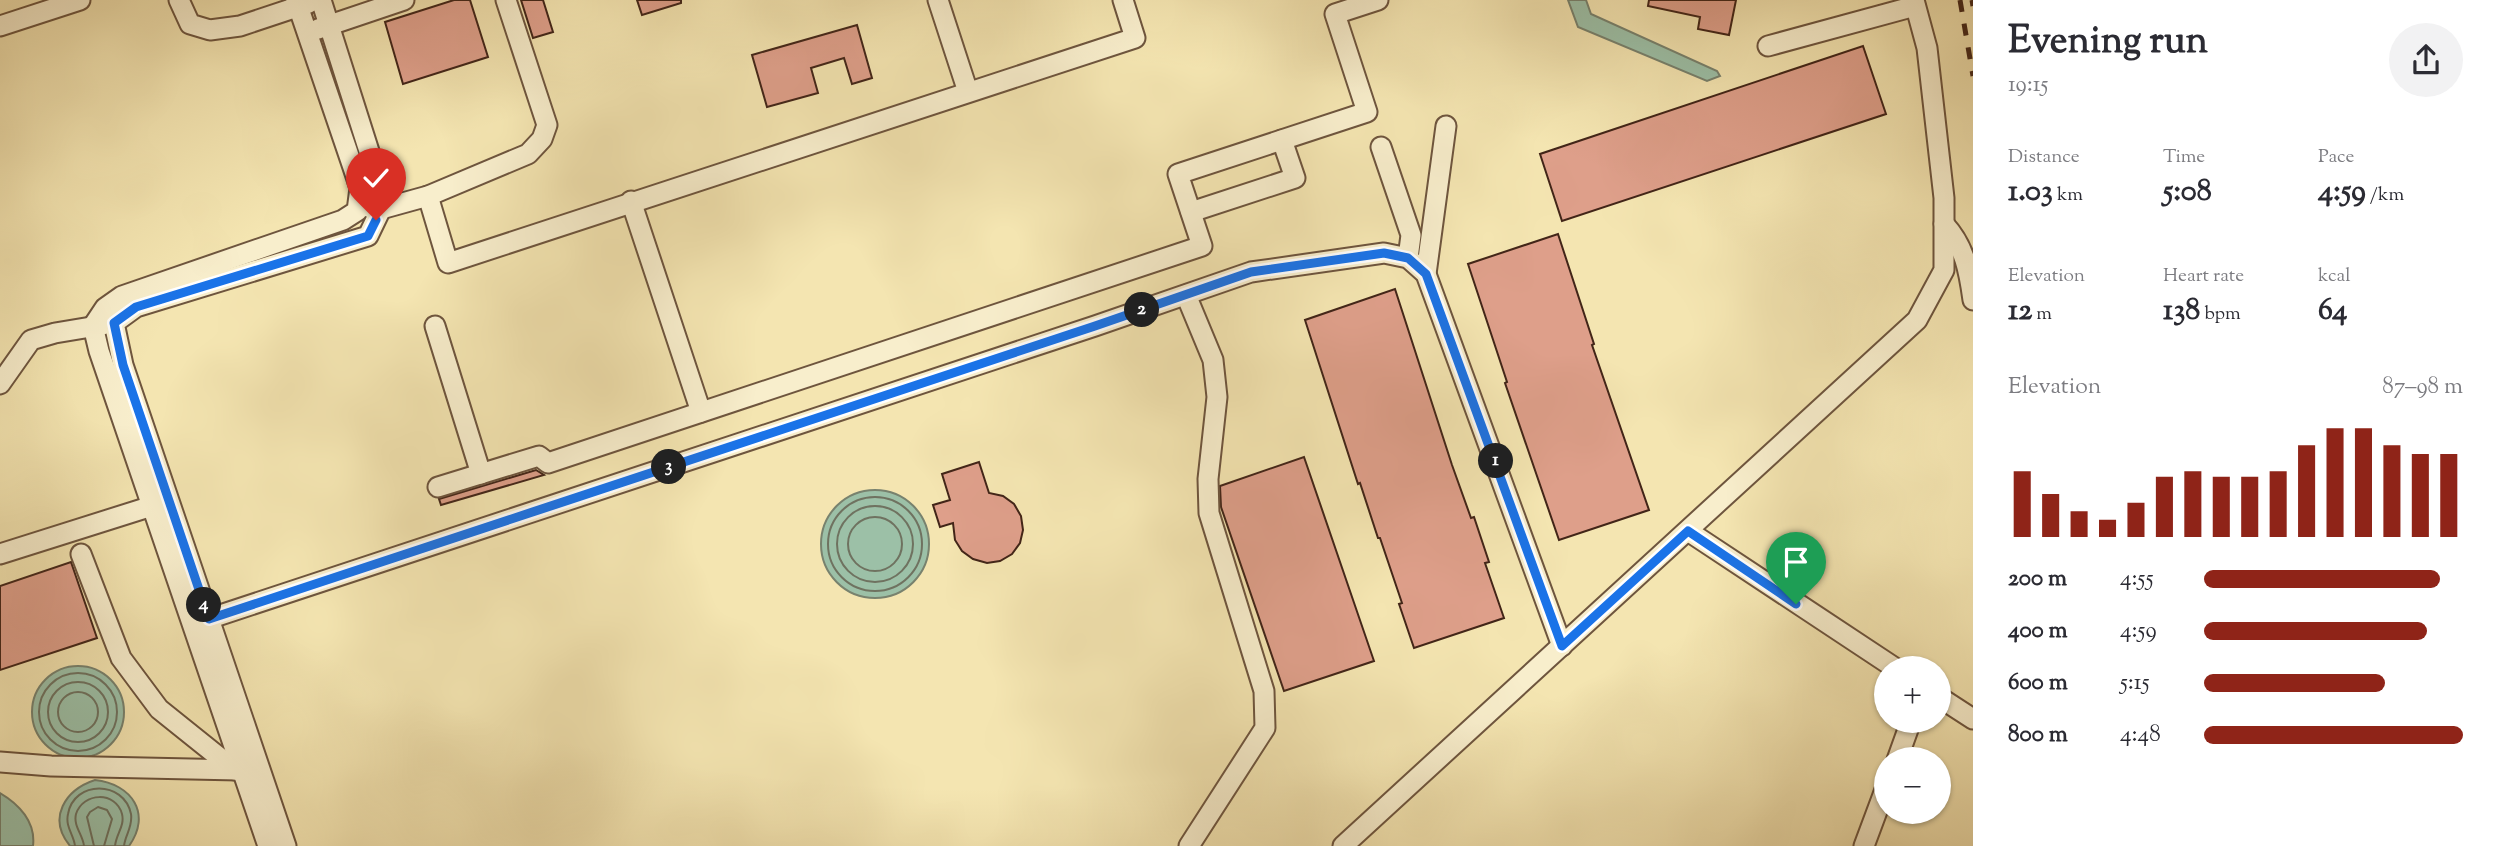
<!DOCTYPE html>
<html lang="en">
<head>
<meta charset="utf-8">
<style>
	body { margin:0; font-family:"Sorts Mill Goudy",serif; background:#f2f2f3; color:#2b2b33; height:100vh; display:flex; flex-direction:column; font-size:26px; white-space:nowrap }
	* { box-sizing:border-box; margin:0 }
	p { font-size:23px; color:#7c7c81 }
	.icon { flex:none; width:38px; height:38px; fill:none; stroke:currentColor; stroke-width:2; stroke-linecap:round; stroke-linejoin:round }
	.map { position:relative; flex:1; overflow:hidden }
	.sheet { display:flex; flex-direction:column; background:#fff; width:525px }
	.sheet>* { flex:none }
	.fabs { position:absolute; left:1874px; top:656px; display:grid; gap:14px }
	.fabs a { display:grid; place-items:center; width:77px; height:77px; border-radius:50%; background:#fff; box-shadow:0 2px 5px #0004; font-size:35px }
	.pin { position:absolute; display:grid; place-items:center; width:60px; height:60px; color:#fff; margin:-72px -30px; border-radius:50% 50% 50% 0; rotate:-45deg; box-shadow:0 0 7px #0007 }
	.pin .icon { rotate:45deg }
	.km { position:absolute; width:35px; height:35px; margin:-18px; border-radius:50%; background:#222; color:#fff; font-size:19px; line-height:35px; text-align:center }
	.round { display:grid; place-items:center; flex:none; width:74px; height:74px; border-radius:37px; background:#f2f2f3 }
	.overview { display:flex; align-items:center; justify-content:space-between; height:119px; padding:0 35px }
	h1 { font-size:38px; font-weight:800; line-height:52px }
	.stats { display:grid; grid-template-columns:repeat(3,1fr); gap:10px; height:119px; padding:7px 35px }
	.stats div { display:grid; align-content:center }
	.stats b { font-size:30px; font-weight:800 }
	.stats small { font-size:19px; font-weight:400 }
	.stats p { font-size:19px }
	.chart { height:196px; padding:14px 35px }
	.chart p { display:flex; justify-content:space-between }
	.chart svg { width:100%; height:126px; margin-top:7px; stroke:#8f2418; stroke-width:6 }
	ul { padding:0 35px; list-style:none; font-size:23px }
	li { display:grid; grid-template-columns:112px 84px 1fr; align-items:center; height:52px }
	li i { height:18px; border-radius:9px; background:#8f2418 }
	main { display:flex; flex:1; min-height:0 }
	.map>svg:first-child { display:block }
</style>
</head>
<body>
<main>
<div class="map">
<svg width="1973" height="846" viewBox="0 0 1973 846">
	<rect width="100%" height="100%" fill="#f4e5b1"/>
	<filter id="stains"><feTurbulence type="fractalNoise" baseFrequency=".00286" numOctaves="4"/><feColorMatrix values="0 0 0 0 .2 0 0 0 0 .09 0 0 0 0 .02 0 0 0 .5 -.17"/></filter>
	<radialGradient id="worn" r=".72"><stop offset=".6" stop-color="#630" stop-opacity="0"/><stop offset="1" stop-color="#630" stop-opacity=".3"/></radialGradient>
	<!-- water -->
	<g fill="#9cc0a7" stroke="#78826e" stroke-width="2">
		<path d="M 1568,0 L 1586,0 L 1591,14 L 1717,71 L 1720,76 L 1707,81 L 1578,27 Z"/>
		<circle cx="875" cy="544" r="54"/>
		<circle cx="78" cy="712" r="46"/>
		<path d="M 95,780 C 132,784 152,814 129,846 L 70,846 C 47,818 65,790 95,780 Z"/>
		<path d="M 0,793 C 19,804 36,822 33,846 L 0,846 Z"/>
	</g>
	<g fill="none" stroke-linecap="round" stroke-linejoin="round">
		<!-- shore -->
		<g stroke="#6f7260" stroke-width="2">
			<circle cx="875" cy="544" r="47"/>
			<circle cx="875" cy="544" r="38"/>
			<circle cx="875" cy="544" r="27"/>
			<circle cx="78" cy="712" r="39"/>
			<circle cx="78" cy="712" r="30"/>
			<circle cx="78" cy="712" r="20"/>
			<path d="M 75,846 C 74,835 65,827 68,814 C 74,780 124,780 131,814 C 133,827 125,835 124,846"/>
			<path d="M 84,846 C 83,835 73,826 76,814 C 83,792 116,791 122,814 C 125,826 116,834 115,846"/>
			<path d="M 94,846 L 87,817 L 90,812 L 98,807 L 107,810 L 112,819 L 104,846"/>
		</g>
	</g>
	<!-- building -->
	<g fill="#de9f8a" stroke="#422518" stroke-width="2">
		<path d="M 454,0 L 470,0 L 488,57 L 403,84 L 385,22 Z"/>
		<path d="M 521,0 L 543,0 L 553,32 L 533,38 Z"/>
		<path d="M 637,0 L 681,0 L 681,3 L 642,15 Z"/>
		<path d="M 1649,0 L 1736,0 L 1729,35 L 1698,29 L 1700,17 L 1648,6 Z"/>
		<path d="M 857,25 L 872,78 L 852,84 L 844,58 L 811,68 L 818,93 L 767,107 L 752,55 Z"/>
		<path d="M 1863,46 L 1886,114 L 1562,221 L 1540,154 Z"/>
		<path d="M 1558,234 L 1594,344 L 1592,345 L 1649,510 L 1559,540 L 1505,383 L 1507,382 L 1468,264 Z"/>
		<path d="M 1395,289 L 1452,465 L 1471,518 L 1474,517 L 1489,562 L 1485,563 L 1504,618 L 1414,648 L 1399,604 L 1402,603 L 1380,538 L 1378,538 L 1360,483 L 1358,484 L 1305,320 Z"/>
		<path d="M 1304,457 L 1374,661 L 1284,691 L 1221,507 L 1220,486 Z"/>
		<path d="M 979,462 L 989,493 L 1003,496 L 1014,504 L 1021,516 L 1023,530 L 1020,543 L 1012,554 L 1000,561 L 987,563 L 973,559 L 962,551 L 955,540 L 953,523 L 940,527 L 933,505 L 950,500 L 942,474 Z"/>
		<path d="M 536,470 L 544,475 L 441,505 L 439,499 Z"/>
		<path d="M 71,562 L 97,638 L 0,670 L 0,586 Z"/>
	</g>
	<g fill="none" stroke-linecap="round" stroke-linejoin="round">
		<defs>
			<g id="minor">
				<path d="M 179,0 L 190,24 L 210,30 L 240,26 L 309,3"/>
				<path d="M 938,0 L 968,92"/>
				<path d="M 0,26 L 80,0"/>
				<path d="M 318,29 L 404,0"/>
				<path d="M 1768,46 L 1915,6"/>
				<path d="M 1381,147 L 1411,235 L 1408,258"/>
				<path d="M 428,196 L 448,263 L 1135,38 L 1123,0"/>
				<path d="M 631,201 L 701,412"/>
				<path d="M 370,208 L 381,209 L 428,196 L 528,154 L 542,139 L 547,125 L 506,0"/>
				<path d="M 1191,212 L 1295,178 L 1282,140"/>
				<path d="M 1944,224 C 1965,247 1969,271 1973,300"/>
				<path d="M 1426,274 L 1446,126"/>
				<path d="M 1186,295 L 1213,360 L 1217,397 L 1208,479 L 1209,513 L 1264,691 L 1265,728 L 1189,846"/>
				<path d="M 435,326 L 481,474"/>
				<path d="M 0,384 L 31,340 L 55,333 L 103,325"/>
				<path d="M 438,487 L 539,456 L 548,463 L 1202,246 L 1178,174 L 1367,112 L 1335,14 L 1378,0"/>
				<path d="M 1688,531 L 1895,668"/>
				<path d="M 0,554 L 152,506"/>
				<path d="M 81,554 L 121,658 L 159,709 L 235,770"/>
				<path d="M 193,624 L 1095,326 L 1251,272 L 1384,253 L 1408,258 L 1426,274 L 1562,646"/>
				<path d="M 1939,697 L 1973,719"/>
				<path d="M 1897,760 L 1911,721"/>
				<path d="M 0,762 L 51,766 L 238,770"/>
				<path d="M 268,846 L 99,351 L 93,326 L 105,308 L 122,296 L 343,220 L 357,211 L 360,188 L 296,0"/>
				<path d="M 286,846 L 123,365 L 114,323 L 136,307 L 368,236 L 381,209 L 381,189 L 321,0"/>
				<path d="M 1343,846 L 1917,320 L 1944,270 L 1944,198 L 1927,48 L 1914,0"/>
				<path d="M 1864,846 L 1886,787"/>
			</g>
		</defs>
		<!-- minor casing -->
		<use href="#minor" stroke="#6e553e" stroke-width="23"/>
		<!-- minor -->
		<use href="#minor" stroke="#f8eecc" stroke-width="19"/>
		<!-- rail -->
		<g stroke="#422518" stroke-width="5" stroke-dasharray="12 12" stroke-linecap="butt">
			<path d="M 1960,0 L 1973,76"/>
			<path d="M 1972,0 L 1973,6"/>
		</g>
	</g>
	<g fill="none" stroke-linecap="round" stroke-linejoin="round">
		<defs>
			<path id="route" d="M 376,220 L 368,236 L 136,307 L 114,323 L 123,365 L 209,619 L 1095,326 L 1251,272 L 1384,253 L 1408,258 L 1426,274 L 1562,646 L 1688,531 L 1796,604"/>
		</defs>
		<!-- route casing -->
		<use href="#route" stroke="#fff" stroke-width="14"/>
		<!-- route -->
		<use href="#route" stroke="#1a73e8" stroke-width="9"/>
	</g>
	<rect width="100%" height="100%" filter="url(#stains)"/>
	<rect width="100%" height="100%" fill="url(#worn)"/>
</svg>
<div class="fabs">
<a>+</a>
<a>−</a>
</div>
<div class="pin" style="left:1796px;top:604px;background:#1e9e55"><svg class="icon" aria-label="arrive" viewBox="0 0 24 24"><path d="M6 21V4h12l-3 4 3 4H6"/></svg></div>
<div class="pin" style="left:376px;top:220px;background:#d93025"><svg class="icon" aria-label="check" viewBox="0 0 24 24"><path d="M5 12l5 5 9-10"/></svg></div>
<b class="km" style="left:1496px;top:461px">1</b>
<b class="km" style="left:1142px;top:310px">2</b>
<b class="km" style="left:669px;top:467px">3</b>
<b class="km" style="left:204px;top:605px">4</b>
</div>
<section class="sheet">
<div class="overview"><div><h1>Evening run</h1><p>19:15</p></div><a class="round"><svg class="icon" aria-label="share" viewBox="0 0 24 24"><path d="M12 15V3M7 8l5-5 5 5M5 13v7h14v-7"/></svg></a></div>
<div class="stats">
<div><p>Distance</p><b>1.03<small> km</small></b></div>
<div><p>Time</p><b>5:08</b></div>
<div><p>Pace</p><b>4:59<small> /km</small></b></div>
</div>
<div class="stats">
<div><p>Elevation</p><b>12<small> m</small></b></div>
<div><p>Heart rate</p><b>138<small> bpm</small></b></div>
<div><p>kcal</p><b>64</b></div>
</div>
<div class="chart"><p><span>Elevation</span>87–98 m</p>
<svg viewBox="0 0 160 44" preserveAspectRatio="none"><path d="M5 44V21M15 44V29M25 44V35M35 44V38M45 44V32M55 44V23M65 44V21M75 44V23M85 44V23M95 44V21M105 44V12M115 44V6M125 44V6M135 44V12M145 44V15M155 44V15"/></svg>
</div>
<ul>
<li><b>200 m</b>4:55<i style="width:91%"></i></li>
<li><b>400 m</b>4:59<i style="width:86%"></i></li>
<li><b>600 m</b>5:15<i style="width:70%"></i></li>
<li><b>800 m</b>4:48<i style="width:100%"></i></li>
</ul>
</section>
</main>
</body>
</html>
